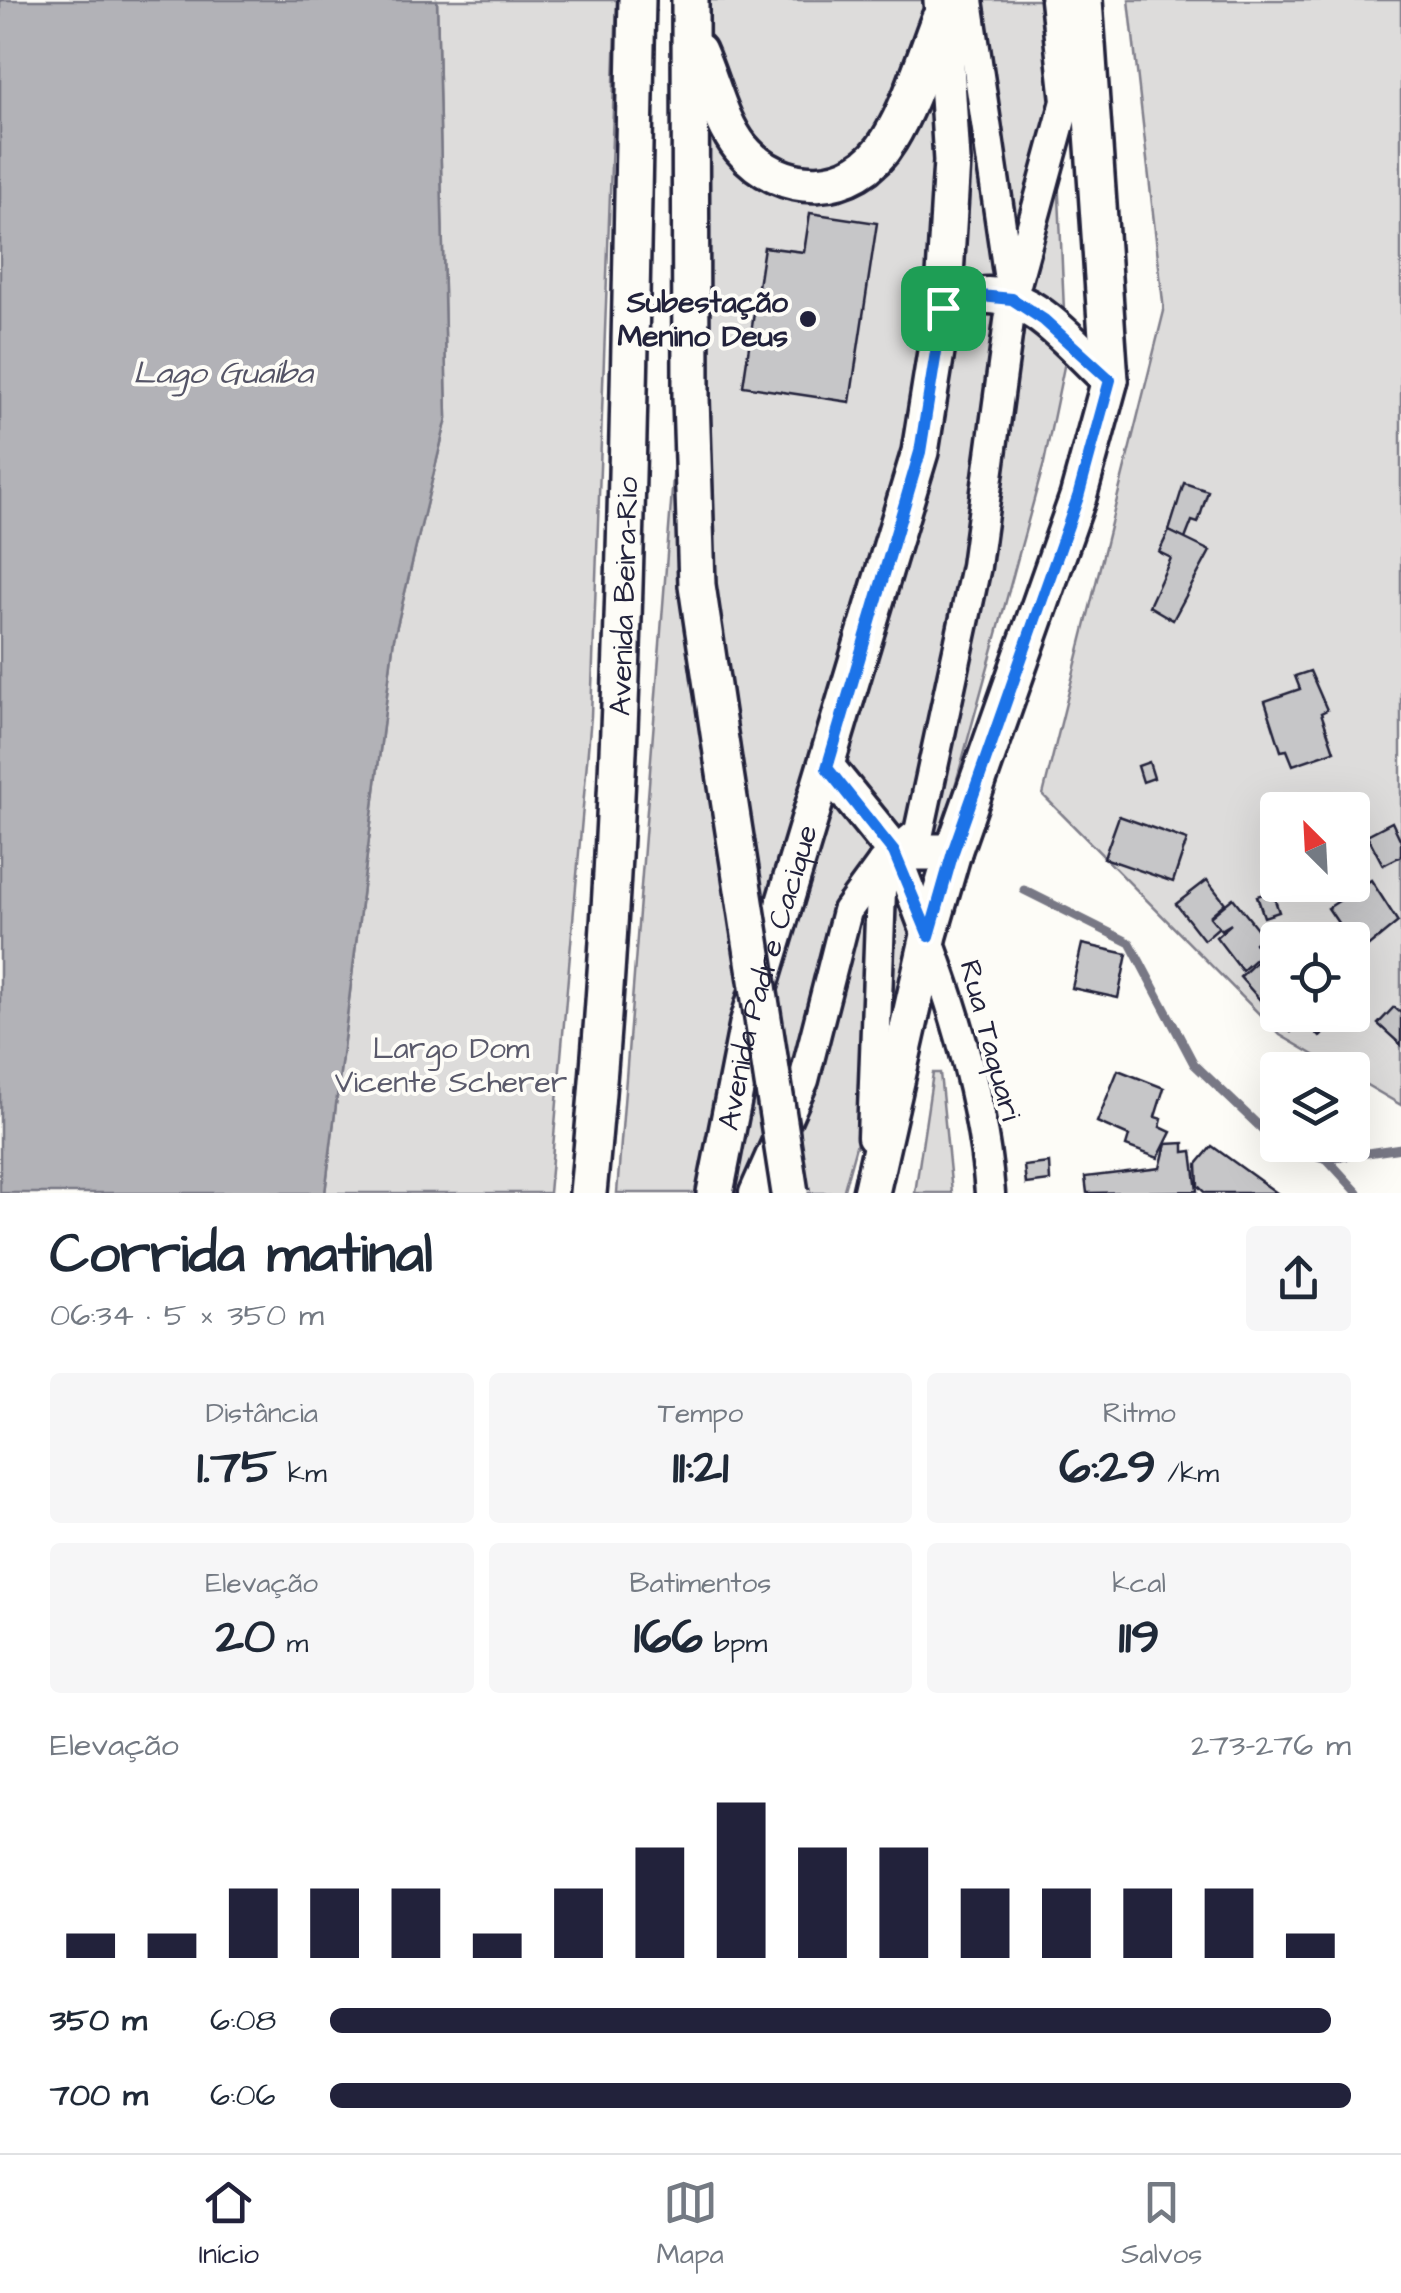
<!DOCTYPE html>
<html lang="pt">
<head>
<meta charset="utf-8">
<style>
	body { margin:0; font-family:"Architects Daughter",sans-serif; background:#f6f6f7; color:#1f2937; height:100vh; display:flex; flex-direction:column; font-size:38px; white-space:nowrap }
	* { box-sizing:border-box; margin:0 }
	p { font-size:32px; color:#747a83 }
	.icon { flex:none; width:55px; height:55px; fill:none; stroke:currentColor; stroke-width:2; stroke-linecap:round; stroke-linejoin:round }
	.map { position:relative; height:1193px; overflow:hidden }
	.drawer { display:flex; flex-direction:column; background:#fff; flex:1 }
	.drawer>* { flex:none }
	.needle { width:65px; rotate:336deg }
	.tools { position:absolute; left:1260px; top:792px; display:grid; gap:20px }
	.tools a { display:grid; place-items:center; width:110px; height:110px; border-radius:10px; background:#fff; box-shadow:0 10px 40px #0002; font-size:50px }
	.pin { position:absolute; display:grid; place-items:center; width:85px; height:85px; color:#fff; margin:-42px; border-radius:20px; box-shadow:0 5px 15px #0006 }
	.round { display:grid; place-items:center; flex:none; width:105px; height:105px; border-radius:10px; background:#f6f6f7 }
	.overview { display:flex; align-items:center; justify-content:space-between; height:170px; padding:0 50px }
	h1 { font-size:55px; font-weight:700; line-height:75px }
	.figures { display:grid; grid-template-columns:repeat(3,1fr); gap:15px; height:170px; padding:10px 50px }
	.figures div { display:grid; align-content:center; border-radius:10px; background:#f6f6f7; text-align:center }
	.figures b { font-size:50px; font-weight:700 }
	.figures small { font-size:28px; font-weight:400 }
	.figures p { font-size:28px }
	.chart { height:280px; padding:20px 50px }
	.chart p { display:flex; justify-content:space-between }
	.chart svg { width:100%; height:180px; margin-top:10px; stroke:#22223b; stroke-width:6 }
	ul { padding:0 50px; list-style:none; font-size:32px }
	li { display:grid; grid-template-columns:160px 120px 1fr; align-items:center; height:75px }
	li i { height:25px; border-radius:12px; background:#22223b }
	.tabs { display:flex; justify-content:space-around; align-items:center; height:140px; border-top:2px solid #e0e1e3; background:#fff; font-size:28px; color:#747a83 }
	.tabs a { display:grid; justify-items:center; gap:5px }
	.tabs .selected { color:#22223b }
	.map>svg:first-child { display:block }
</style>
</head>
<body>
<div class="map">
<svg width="1401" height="1193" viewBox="0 0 1401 1193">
	<rect width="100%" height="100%" fill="#fdfcf7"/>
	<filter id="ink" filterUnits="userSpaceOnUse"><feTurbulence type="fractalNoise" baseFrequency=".01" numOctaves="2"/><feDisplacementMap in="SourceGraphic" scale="20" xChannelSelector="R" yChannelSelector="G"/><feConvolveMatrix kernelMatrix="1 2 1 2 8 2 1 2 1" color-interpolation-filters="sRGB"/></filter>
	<g filter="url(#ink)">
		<!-- green -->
		<g fill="#dddcdb" stroke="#807f8b" stroke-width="2.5" fill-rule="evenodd">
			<path d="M 437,0 L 617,0 L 591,716 L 549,1193 L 325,1193 L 394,638 L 447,418 Z"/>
			<path d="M 706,0 L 1044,0 L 1055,103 L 1066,357 L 1044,463 L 843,1193 L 617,1193 L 674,465 L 676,35 Z"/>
			<path d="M 1129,0 L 1401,0 L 1401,1105 L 1353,1077 L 1352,1070 L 1340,1070 L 1280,1035 L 1043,795 L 1164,311 ZM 1278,810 L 1352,810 L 1352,885 L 1278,885 ZM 1278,940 L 1352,940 L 1352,1015 L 1278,1015 Z"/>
			<path d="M 933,1073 L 940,1073 L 952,1193 L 915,1193 Z"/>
		</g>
		<!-- water -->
		<path fill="#b2b2b7" stroke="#787885" stroke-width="2.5" d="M 0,0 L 437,0 L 447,418 L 394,638 L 325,1193 L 0,1193 Z"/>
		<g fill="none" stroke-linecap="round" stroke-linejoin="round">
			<!-- stream -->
			<g stroke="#787885" stroke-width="9">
				<path d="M 1024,890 L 1130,943 L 1194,1064 L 1278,1144"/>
				<path d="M 1278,1145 L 1327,1159 L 1358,1193"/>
				<path d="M 1327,1159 L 1401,1148"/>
			</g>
		</g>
		<!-- building -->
		<g fill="#c6c6c8" stroke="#22223b" stroke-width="2.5">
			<path d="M 810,213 L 877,223 L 850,402 L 743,386 L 764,247 L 804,252 Z"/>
			<path d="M 1184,483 L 1208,491 L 1198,523 L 1192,521 L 1185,539 L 1169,531 Z"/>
			<path d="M 1169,531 L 1210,551 L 1173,620 L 1149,606 L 1171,558 L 1159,552 Z"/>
			<path d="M 1310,671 L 1327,710 L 1321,713 L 1334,751 L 1293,765 L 1287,750 L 1281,751 L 1265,701 L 1300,689 L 1295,676 Z"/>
			<path d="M 1149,762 L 1154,778 L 1143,782 L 1138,766 Z"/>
			<path d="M 1119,816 L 1187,840 L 1173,882 L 1104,858 Z"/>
			<path d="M 1392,822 L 1401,841 L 1401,856 L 1383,865 L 1367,835 Z"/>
			<path d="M 1207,880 L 1225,903 L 1211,915 L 1219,927 L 1204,940 L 1176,904 Z"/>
			<path d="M 1371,880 L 1398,922 L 1359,954 L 1328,908 Z"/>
			<path d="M 1272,891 L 1279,912 L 1264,917 L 1257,896 Z"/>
			<path d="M 1233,898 L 1263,936 L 1255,943 L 1261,954 L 1242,971 L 1216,937 L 1231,924 L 1221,930 L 1210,917 Z"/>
			<path d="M 1276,943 L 1278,1014 L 1275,1017 L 1240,977 Z"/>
			<path d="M 1082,944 L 1127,954 L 1118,998 L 1072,988 Z"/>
			<path d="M 1394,1007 L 1401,1013 L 1401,1045 L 1378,1024 Z"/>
			<path d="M 1297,1015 L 1303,1021 L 1291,1032 L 1276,1017 Z"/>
			<path d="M 1318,1015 L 1331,1026 L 1320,1037 L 1308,1024 Z"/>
			<path d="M 1118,1070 L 1164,1088 L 1155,1117 L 1162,1119 L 1160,1127 L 1171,1132 L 1158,1158 L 1126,1146 L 1129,1136 L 1097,1122 Z"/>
			<path d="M 1184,1143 L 1184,1152 L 1192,1151 L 1197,1191 L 1087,1193 L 1085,1177 L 1160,1168 L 1166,1144 Z"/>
			<path d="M 1212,1146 L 1277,1193 L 1205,1193 L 1198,1186 L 1197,1164 Z"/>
			<path d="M 1049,1163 L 1050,1181 L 1026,1184 L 1024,1166 Z"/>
		</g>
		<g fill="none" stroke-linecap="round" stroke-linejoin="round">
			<defs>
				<g id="minor">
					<path d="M 968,0 L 1010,287"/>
					<path d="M 895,852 C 938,960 981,1076 990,1193"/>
					<path d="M 872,1137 L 882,863"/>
					<path d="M 754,1193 L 804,1080 L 847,911 L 882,863 L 919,832 L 976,566 L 1012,299 L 1066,101 L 1055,0"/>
				</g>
				<g id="major">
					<path d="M 690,0 L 691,398 L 697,585 L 723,760"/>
					<path d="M 698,51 C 712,82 720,122 741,148 C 781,197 855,197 889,140 C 911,104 924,59 939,20"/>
					<path d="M 943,308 C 955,304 969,297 981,296 C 1032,290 1076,350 1110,380"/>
					<path d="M 827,768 L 895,852 L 953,852"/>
					<path id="s1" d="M 588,1193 C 627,797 628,398 637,0"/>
					<path id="s2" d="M 715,1193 L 748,1024 L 920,452 L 943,308 L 952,161 L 942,0"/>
					<path d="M 871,1193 L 929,935 L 953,852 L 1078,497 L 1110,380 L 1084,0"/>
				</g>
			</defs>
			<!-- minor casing -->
			<use href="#minor" stroke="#22223b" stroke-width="35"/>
			<!-- major casing -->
			<use href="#major" stroke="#22223b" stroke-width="42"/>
			<!-- minor -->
			<use href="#minor" stroke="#fdfcf7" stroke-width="28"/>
			<!-- major -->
			<use href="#major" stroke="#fdfcf7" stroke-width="35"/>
			<defs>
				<path id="major-bridge" d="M 723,760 L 790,1193"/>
			</defs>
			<!-- major-bridge casing -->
			<use href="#major-bridge" stroke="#22223b" stroke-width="42" stroke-linecap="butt"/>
			<!-- major-bridge -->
			<use href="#major-bridge" stroke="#fdfcf7" stroke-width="35"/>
		</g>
	</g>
	<g fill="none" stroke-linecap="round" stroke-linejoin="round" filter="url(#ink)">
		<defs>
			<path id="route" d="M 981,296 L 1012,299 L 1044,320 L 1110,380 L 1078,497 L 953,852 L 929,936 L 894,852 L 827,768 L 920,452 L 943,308 Z"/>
		</defs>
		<!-- route casing -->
		<use href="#route" stroke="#fff" stroke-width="20"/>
		<!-- route -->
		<use href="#route" stroke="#1a73e8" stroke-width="12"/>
	</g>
	<!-- markers -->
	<circle fill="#22223b" stroke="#fdfcf7" stroke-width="4" cx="808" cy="319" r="10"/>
	<g text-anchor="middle" stroke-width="8" stroke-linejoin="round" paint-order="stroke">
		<!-- poi labels -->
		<g font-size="30" font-weight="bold" fill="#22223b" stroke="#fdfcf7" text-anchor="end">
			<text x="788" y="312">Subestação<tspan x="788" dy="34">Menino Deus</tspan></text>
		</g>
		<!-- street labels -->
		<g font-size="30" fill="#22223b" stroke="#fdfcf7">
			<text dy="10" stroke="none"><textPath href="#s1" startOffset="598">Avenida Beira-Rio</textPath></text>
			<text dy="10" stroke="none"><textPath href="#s2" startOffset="222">Avenida Padre Cacique</textPath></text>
			<text transform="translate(991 1040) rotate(75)" y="10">Rua Taquari</text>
		</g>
		<!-- park labels -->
		<g font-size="30" fill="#5a5a6b" stroke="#fdfcf7">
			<text x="451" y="1058">Largo Dom<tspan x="451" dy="34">Vicente Scherer</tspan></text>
		</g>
		<!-- water labels -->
		<g font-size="32" font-style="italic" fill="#545466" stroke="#fdfcf7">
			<text x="223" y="383">Lago Guaíba</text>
		</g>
	</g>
</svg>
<div class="tools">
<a><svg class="needle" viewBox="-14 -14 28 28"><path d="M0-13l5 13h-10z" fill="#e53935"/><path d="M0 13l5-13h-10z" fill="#747a83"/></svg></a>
<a><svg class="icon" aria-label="locate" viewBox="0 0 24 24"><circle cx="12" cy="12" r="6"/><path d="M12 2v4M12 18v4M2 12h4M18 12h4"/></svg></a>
<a><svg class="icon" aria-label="layers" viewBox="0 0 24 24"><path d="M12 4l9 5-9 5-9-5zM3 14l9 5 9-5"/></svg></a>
</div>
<div class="pin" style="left:943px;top:308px;background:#1e9e55"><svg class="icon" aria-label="arrive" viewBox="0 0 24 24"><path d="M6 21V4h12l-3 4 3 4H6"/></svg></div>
</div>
<section class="drawer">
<div class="overview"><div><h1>Corrida matinal</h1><p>06:34 · 5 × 350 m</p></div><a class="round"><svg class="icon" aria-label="share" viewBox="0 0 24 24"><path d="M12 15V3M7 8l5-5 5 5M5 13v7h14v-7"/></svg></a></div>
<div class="figures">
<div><p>Distância</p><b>1.75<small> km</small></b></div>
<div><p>Tempo</p><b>11:21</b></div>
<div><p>Ritmo</p><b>6:29<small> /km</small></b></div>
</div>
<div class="figures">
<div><p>Elevação</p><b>20<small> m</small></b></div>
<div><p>Batimentos</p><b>166<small> bpm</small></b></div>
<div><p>kcal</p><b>119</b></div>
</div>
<div class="chart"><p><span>Elevação</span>273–276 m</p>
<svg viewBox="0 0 160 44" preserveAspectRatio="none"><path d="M5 44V38M15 44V38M25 44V27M35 44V27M45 44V27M55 44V38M65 44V27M75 44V17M85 44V6M95 44V17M105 44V17M115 44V27M125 44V27M135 44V27M145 44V27M155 44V38"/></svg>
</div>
<ul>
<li><b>350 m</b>6:08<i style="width:98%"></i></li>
<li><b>700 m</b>6:06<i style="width:100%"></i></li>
</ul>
</section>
<nav class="tabs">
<a class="selected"><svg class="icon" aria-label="home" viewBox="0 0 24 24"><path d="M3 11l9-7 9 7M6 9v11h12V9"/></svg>Início</a>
<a><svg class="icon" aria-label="map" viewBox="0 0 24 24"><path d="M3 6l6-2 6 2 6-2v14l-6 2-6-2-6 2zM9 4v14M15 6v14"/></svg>Mapa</a>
<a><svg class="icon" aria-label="saved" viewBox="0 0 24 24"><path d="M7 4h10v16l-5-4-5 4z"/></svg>Salvos</a>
</nav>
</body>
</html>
